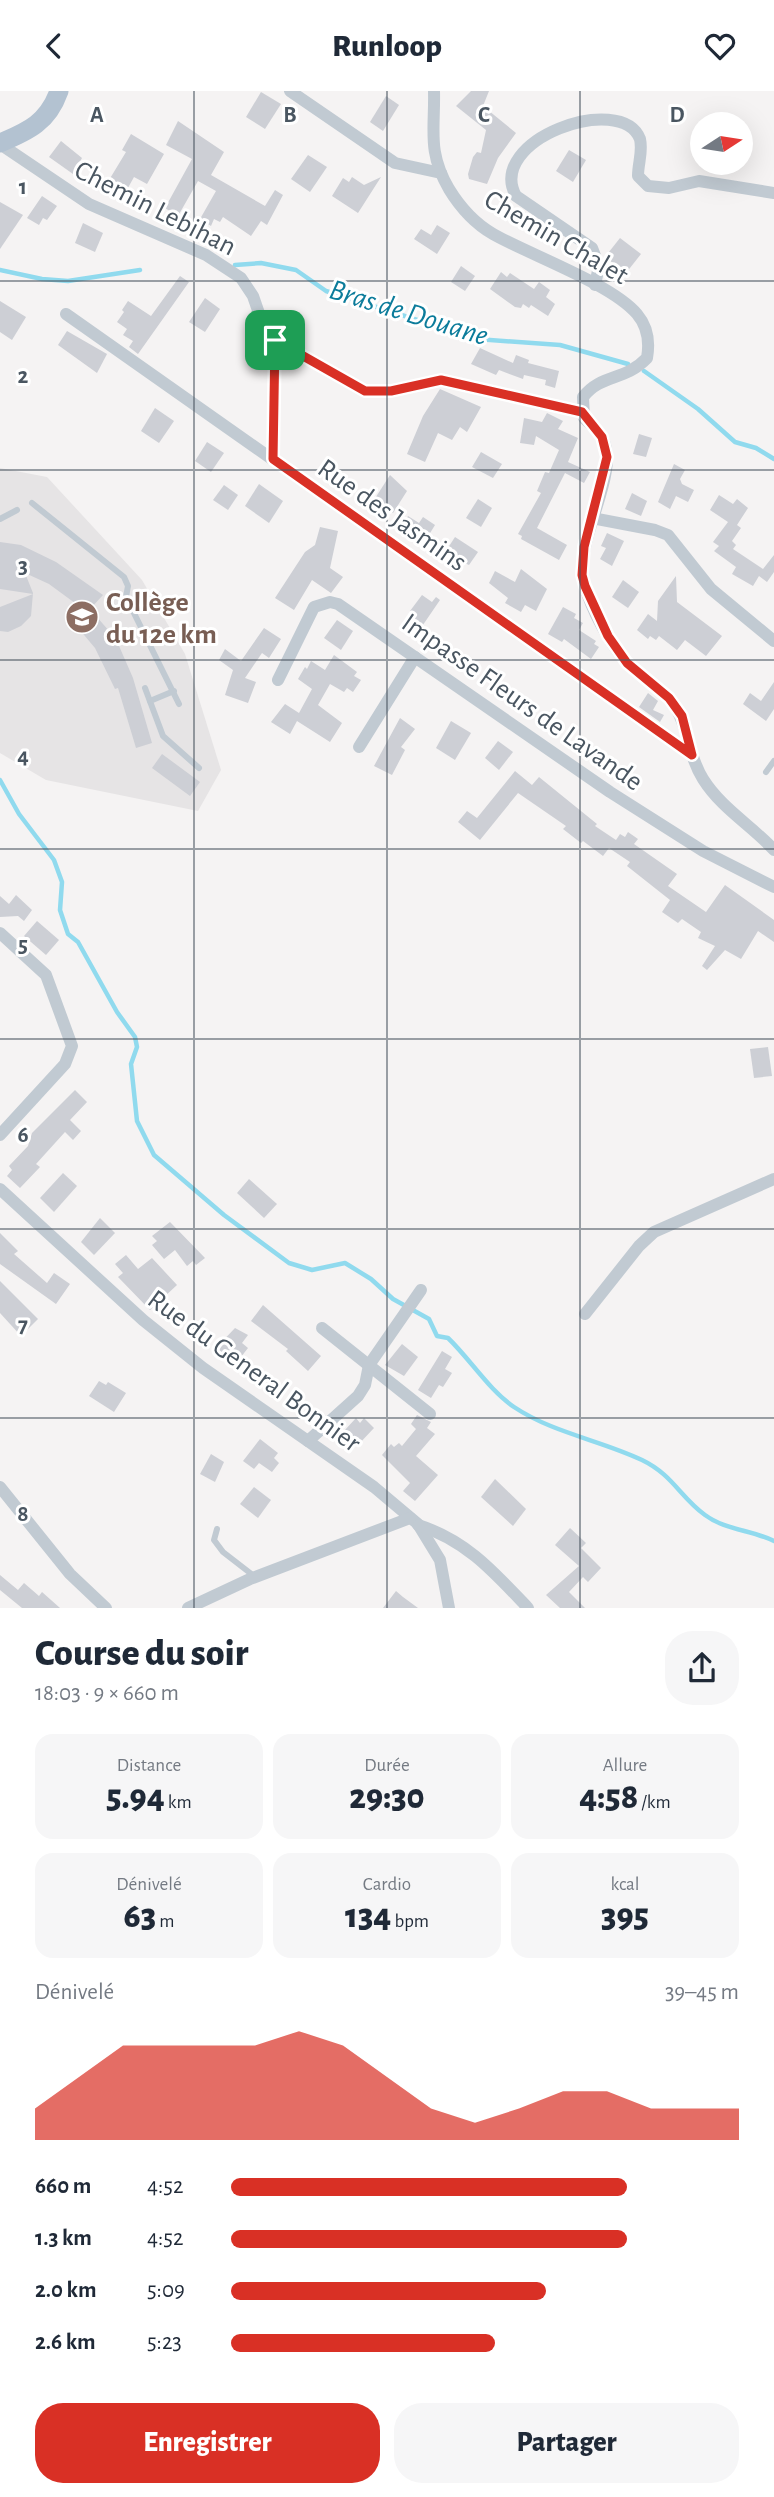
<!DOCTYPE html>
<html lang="fr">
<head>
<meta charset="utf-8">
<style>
	body { margin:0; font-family:"Alegreya Sans",sans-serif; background:#f6f6f7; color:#1f2937; height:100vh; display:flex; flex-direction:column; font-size:26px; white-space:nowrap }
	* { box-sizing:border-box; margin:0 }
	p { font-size:23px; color:#747a83 }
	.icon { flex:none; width:38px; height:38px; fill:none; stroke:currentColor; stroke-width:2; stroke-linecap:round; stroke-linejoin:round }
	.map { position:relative; height:1517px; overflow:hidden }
	.details { display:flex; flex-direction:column; background:#fff; flex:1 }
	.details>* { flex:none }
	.needle { width:46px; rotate:78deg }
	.buttons { position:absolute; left:690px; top:21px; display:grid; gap:14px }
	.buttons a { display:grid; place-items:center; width:63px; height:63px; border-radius:50%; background:#fff; box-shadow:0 7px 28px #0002; font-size:35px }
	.pin { position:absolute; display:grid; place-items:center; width:60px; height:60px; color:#fff; margin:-30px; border-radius:14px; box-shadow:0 4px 10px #0006 }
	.round { display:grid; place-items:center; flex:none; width:74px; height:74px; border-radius:28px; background:#f6f6f7 }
	.headline { display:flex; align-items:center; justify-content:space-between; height:119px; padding:0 35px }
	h1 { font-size:38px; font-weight:800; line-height:52px }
	.figures { display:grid; grid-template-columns:repeat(3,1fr); gap:10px; height:119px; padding:7px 35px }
	.figures div { display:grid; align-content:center; border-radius:18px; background:#f6f6f7; text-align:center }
	.figures b { font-size:35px; font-weight:800 }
	.figures small { font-size:19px; font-weight:400 }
	.figures p { font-size:19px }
	.chart { height:196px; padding:14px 35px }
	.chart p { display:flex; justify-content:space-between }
	.chart svg { width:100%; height:126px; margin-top:7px; fill:#d93025; opacity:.7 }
	.action { display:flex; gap:14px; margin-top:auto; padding:14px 35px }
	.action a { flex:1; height:80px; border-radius:28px; background:#d93025; color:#fff; font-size:28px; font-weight:800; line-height:80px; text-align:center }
	.action a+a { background:#f6f6f7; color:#1f2937 }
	ul { padding:0 35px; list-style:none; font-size:23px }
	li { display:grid; grid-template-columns:112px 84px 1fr; align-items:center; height:52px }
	li i { height:18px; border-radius:9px; background:#d93025 }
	header { display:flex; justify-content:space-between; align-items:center; height:91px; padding:0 35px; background:#fff; font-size:32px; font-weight:800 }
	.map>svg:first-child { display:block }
</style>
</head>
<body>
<header><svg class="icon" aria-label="back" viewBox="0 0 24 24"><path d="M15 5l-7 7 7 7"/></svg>Runloop<svg class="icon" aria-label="heart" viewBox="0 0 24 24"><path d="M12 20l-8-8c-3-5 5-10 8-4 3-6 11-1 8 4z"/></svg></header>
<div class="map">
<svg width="774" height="1517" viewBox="0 0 774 1517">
	<rect width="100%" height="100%" fill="#f5f3f3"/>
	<!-- education -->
	<path fill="#e6e4e5" d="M 0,377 L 47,386 L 142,489 L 185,563 L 221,679 L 198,720 L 46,689 L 0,662 Z"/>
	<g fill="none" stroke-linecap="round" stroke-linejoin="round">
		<!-- stream -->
		<g stroke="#90daee" stroke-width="4.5">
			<path d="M 235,174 L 261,172 L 296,179 L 326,200 L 477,248 L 560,254 L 628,273"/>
			<path d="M 0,179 L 42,188 L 68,190 L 140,179"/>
			<path d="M 644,280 L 698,318 L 735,351 L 756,357 L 774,368"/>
			<path d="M 0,689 L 19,723 L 54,769 L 62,791 L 60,819 L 68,843 L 78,851 L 117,921 L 135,946 L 137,956 L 131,973 L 137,1030 L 154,1064 L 224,1124 L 289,1172 L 312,1179 L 345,1172 L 371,1188 L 393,1208 L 429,1228 L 437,1245 L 448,1247 C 470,1268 489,1299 514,1316 C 553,1342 600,1349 642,1369 C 673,1384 680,1406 705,1424 C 725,1439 752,1439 774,1450"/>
		</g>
	</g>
	<!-- building -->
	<g fill="#cdcfd5">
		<path d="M 471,0 L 489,0 L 483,15 L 516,42 L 498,67 L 487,93 L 469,88 L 468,83 L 473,66 L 477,61 L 481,62 L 486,39 L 456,15 Z"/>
		<path d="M 261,1 L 281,13 L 265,38 L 246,26 Z"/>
		<path d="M 386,5 L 399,14 L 383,40 L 370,31 Z"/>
		<path d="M 178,30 L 224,61 L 211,84 L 265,115 L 275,99 L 283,104 L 267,134 L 261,130 L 251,145 L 223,126 L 220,131 L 214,128 L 211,135 L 200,128 L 216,100 L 198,90 L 178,125 L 165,117 L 192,68 L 166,54 Z"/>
		<path d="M 131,43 L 164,63 L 147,93 L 134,86 L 124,104 L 106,94 L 126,61 L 122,59 Z"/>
		<path d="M 61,50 L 82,67 L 73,83 L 49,66 Z"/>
		<path d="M 569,59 L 586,69 L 573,91 L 556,80 Z"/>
		<path d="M 308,64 L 327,76 L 310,101 L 291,88 Z"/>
		<path d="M 352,86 L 364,94 L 381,86 L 358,122 L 332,105 L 343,87 L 349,91 Z"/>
		<path d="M 42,105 L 57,115 L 47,129 L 43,127 L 39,134 L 27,127 Z"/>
		<path d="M 0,111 L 23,124 L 0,158 Z"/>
		<path d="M 83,132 L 103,142 L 95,161 L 75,152 Z"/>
		<path d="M 437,134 L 450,142 L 437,163 L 414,148 L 421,138 L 431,144 Z"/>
		<path d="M 620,147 L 641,163 L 626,182 L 605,166 Z"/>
		<path d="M 461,175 L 475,185 L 465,200 L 451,191 Z"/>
		<path d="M 501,181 L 507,186 L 510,182 L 534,198 L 539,191 L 550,199 L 546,206 L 555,213 L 548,225 L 531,214 L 529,217 L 523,213 L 521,217 L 515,216 L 490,198 Z"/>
		<path d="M 180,185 L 189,191 L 138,263 L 129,256 L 133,250 L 123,244 L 127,238 L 117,231 L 124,221 L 122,219 L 128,210 L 151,225 Z"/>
		<path d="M 205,207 L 220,218 L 205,241 L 189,231 Z"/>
		<path d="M 0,210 L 26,226 L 12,249 L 0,241 Z"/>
		<path d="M 67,240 L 107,263 L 97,282 L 58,254 Z"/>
		<path d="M 480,257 L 513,272 L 516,264 L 529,269 L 528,272 L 559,280 L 555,297 L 545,294 L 546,289 L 524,284 L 523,288 L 499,279 L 496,284 L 471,273 Z"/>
		<path d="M 440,298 L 481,316 L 467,341 L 460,336 L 452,349 L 438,342 L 425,371 L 407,363 L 423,325 Z"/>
		<path d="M 155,317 L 174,330 L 159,352 L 141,340 Z"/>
		<path d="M 547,322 L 563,330 L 558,338 L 578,347 L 568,371 L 590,381 L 584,392 L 565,382 L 537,437 L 567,454 L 559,469 L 521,448 L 522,445 L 518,443 L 541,402 L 537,400 L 545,381 L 549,382 L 559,359 L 536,345 L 534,354 L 520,352 L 524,327 L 542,331 Z"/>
		<path d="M 639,343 L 652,347 L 646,366 L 633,363 Z"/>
		<path d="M 207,351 L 224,362 L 211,381 L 195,370 Z"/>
		<path d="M 481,361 L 502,373 L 493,387 L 472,376 Z"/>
		<path d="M 674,373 L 685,379 L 680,388 L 682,393 L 694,399 L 688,411 L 676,405 L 670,418 L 658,411 Z"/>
		<path d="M 390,384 L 407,400 L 393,422 L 374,409 Z"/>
		<path d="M 259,393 L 283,410 L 269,432 L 245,415 Z"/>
		<path d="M 224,394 L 238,404 L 228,419 L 213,409 Z"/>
		<path d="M 632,402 L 647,410 L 641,425 L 625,418 Z"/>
		<path d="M 719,404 L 733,413 L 737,408 L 748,417 L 737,434 L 741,437 L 732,450 L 736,454 L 733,458 L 763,478 L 774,464 L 774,481 L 767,491 L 759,485 L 753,495 L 732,483 L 736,476 L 714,460 L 719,455 L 713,451 L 728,431 L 710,419 Z"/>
		<path d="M 478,408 L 492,417 L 481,436 L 466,427 Z"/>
		<path d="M 408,425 L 419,432 L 423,426 L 435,434 L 424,452 L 401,438 Z"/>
		<path d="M 320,436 L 338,440 L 330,477 L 343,486 L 331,502 L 312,489 L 294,519 L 275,507 L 305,461 L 315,454 Z"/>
		<path d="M 607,442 L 624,450 L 612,475 L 600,468 L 606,457 L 601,455 Z"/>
		<path d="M 455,446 L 478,461 L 469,474 L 444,463 Z"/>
		<path d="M 0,451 L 21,454 L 56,471 L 103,504 L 90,518 L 116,548 L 133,587 L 152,652 L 136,657 L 118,597 L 115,598 L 95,557 L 74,532 L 83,518 L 49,493 L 25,482 L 33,502 L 31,525 L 21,535 L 8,541 L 0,540 L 0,516 L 33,503 L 0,498 Z"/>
		<path d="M 521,478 L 547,498 L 536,520 L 525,514 L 521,521 L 505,512 L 508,507 L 489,492 L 495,480 L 515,491 Z"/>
		<path d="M 676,485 L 677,511 L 722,545 L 706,565 L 685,549 L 677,559 L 659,545 L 656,549 L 650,545 L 648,548 L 637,539 L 648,523 L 657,530 L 658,510 Z"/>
		<path d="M 623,489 L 639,501 L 628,517 L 612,506 Z"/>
		<path d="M 422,504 L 432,511 L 436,506 L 440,509 L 414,547 L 404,537 L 416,525 L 410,520 Z"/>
		<path d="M 563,516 L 576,523 L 574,527 L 583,532 L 579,539 L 596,550 L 594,553 L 599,556 L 591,568 L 564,548 L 562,551 L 548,543 Z"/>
		<path d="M 337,529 L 353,540 L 341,559 L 324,547 Z"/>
		<path d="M 264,537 L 281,548 L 269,567 L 262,562 L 245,587 L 256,591 L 248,612 L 225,604 L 233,579 L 219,569 L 225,558 L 241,570 Z"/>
		<path d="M 334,564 L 357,581 L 354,585 L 361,589 L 353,601 L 347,597 L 344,601 L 330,593 L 318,614 L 342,632 L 330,651 L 297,630 L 290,643 L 271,631 L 285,613 L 299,622 L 312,598 L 298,588 L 305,576 L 307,578 L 311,570 L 325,579 Z"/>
		<path d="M 774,591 L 774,618 L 766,630 L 743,613 L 750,602 L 761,610 Z"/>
		<path d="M 648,602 L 658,610 L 653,619 L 664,624 L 660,631 L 639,616 Z"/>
		<path d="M 400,627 L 415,638 L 401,656 L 405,659 L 392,684 L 374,675 Z"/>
		<path d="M 451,630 L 471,642 L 455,669 L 436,657 Z"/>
		<path d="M 498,650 L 513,661 L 499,679 L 485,667 Z"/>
		<path d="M 162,663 L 200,691 L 190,705 L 152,677 Z"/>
		<path d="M 515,680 L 532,694 L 539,686 L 597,733 L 595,735 L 616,749 L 620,743 L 625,746 L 628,741 L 638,748 L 634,753 L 677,783 L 668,795 L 706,821 L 725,794 L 774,829 L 774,851 L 758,840 L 741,868 L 725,859 L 707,879 L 702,875 L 715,855 L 698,847 L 701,841 L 682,828 L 678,832 L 662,821 L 670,809 L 627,775 L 630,771 L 609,757 L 603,765 L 583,750 L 581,752 L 563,738 L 566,735 L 518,702 L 480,749 L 458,731 L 467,720 L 477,727 Z"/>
		<path d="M 16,804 L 32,819 L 24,830 L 18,825 L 0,826 L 0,805 L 9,813 Z"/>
		<path d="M 37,830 L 59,849 L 46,864 L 24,845 Z"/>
		<path d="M 768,956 L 772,985 L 754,987 L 750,958 Z"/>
		<path d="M 75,999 L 87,1011 L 70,1029 L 81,1040 L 73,1049 L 65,1041 L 36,1073 L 40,1076 L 20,1097 L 7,1085 L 12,1079 L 9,1075 L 28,1055 L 32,1042 Z"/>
		<path d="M 63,1082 L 77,1095 L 54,1121 L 40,1107 Z"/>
		<path d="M 249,1088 L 277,1113 L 264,1127 L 237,1102 Z"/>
		<path d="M 100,1127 L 115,1142 L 94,1164 L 81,1151 Z"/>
		<path d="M 170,1131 L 205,1167 L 196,1174 L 193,1170 L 187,1175 L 175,1159 L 164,1168 L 152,1154 L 157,1150 L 152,1145 Z"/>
		<path d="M 0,1142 L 18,1160 L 14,1163 L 47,1192 L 54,1182 L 70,1193 L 56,1213 L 0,1173 Z"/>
		<path d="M 126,1164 L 138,1178 L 152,1167 L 177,1194 L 150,1219 L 118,1186 L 123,1182 L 115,1173 Z"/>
		<path d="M 0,1190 L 38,1228 L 21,1245 L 0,1222 Z"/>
		<path d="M 263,1214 L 321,1265 L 308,1280 L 286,1260 L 288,1258 L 251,1230 Z"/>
		<path d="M 235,1237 L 248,1244 L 242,1252 L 248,1257 L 237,1271 L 216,1257 Z"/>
		<path d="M 402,1253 L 418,1266 L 404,1285 L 385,1274 Z"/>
		<path d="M 442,1260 L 452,1266 L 445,1278 L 452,1282 L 443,1296 L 439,1294 L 431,1307 L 418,1299 Z"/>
		<path d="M 99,1290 L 106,1294 L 108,1291 L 126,1302 L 114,1321 L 89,1305 Z"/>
		<path d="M 417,1324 L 431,1331 L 427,1337 L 435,1343 L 416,1365 L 438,1384 L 415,1410 L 403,1400 L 410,1392 L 382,1364 L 391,1353 L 394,1356 L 399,1352 L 402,1355 L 416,1338 L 411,1333 Z"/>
		<path d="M 356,1327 L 360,1332 L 364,1327 L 374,1337 L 358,1354 L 344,1340 Z"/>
		<path d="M 260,1348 L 278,1362 L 274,1367 L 279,1372 L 272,1381 L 259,1372 L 254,1378 L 243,1370 Z"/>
		<path d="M 211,1363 L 224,1371 L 215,1391 L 200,1383 Z"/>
		<path d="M 495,1388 L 526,1418 L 513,1435 L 481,1406 Z"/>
		<path d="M 254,1396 L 271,1409 L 258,1427 L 240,1413 Z"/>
		<path d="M 570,1437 L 586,1452 L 581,1457 L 601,1477 L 588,1491 L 583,1486 L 569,1501 L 585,1517 L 560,1517 L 546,1504 L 579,1475 L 555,1454 Z"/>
		<path d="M 0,1484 L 18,1499 L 24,1492 L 39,1505 L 42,1501 L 60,1517 L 22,1517 L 0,1499 Z"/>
		<path d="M 396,1500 L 403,1506 L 418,1517 L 383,1517 Z"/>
	</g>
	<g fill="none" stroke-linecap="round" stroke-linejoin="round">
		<!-- path -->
		<path stroke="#7ad0a6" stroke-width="2.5" stroke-dasharray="5 3.5" stroke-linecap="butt" d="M 273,354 L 275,263"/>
		<!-- lane -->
		<g stroke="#c1cad2" stroke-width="6">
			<path d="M 32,412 L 124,486 L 128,495 L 126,506 L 179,613"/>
			<path d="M 0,428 L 17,419"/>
			<path d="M 145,597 L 163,645 L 199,677"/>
			<path d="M 150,610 L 174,600"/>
			<path d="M 766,681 L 774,670"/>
			<path d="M 217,1438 L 214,1449 L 223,1461 L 254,1485"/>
		</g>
		<!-- street -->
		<g stroke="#c1cad2" stroke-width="12">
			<path d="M 290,0 L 395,72 L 441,82"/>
			<path d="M 434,0 C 435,39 427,60 449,98 C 460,116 474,132 493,143 C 530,164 612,193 637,223 C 648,236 650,250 647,267 C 624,291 602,282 583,306 L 584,327 C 590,333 598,339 602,346 C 622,384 573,448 584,492 C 591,518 609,552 627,572 C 640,586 659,595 671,610 C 689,633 687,663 703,688 C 722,718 751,734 774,759"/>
			<path d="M 0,53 L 89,113 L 206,164 L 241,187 L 253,205 L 263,234 L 275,249 L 365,300 L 391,300 L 441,289 L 582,321"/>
			<path d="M 595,194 L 599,175 L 592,157 L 516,105 C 485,49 621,0 640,48 C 643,61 638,72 638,85 L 648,95 L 669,97 L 699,90 L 774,102"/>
			<path d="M 66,223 L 692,664"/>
			<path d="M 592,427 L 655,439 L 668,444 L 711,498 L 774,550"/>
			<path d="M 278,589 L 314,516 L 330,511 L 338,513 L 610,701 L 703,760 L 774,796"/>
			<path d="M 359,656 L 415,566"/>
			<path d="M 0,842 L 46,884 L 72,955 L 65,973 L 0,1044"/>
			<path d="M 0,1098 L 143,1229 L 203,1277 L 374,1396 L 418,1433 L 440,1469 L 449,1517"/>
			<path d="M 585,1223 L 639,1155 L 654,1141 L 774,1088"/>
			<path d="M 322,1237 L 430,1323"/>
			<path d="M 308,1350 L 358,1305 L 365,1294 L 369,1274 L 421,1199"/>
			<path d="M 0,1396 L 70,1483 L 106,1517"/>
			<path d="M 418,1434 C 466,1449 494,1481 528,1517"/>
			<path d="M 188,1517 L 250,1488 L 410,1427"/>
		</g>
		<!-- primary -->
		<path stroke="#b3c2d1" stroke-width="19" d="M 0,52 C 29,40 48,31 59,0"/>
	</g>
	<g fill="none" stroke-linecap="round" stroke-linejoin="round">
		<defs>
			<path id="route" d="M 275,249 L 365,300 L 391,300 L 441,289 L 582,321 L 602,346 L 607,366 L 584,456 L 582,484 L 585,495 L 608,545 L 627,572 L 669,607 L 682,625 L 692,664 L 273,368 Z"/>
		</defs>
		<!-- route casing -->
		<use href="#route" stroke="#fff" stroke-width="14"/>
		<!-- route -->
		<use href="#route" stroke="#d93025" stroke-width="9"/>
	</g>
	<!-- grid -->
	<path fill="none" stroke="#4a5661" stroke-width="2" stroke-opacity="0.55" d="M 194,0 L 194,1517M 387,0 L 387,1517M 580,0 L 580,1517M 0,190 L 774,190M 0,379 L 774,379M 0,569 L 774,569M 0,758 L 774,758M 0,948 L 774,948M 0,1138 L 774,1138M 0,1327 L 774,1327"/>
	<!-- icons -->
	<defs>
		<symbol id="school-disc" viewBox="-11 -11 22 22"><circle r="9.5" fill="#8d6e63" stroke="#fff"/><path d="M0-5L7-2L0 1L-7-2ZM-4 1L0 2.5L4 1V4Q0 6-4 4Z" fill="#fff"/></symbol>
	</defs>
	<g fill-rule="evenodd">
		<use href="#school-disc" x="63" y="507" width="38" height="38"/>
	</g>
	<g text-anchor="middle" stroke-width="6" stroke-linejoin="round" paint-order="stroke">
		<!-- street labels -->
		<g font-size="28" fill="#4a5661" stroke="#fff">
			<text transform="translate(156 116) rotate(27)" y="10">Chemin Lebihan</text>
			<text transform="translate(557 145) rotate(30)" y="10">Chemin Chalet</text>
			<text transform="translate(393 423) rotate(35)" y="10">Rue des Jasmins</text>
			<text transform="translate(523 610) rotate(35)" y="10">Impasse Fleurs de Lavande</text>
			<text transform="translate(255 1279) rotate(36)" y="10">Rue du General Bonnier</text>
		</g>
		<!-- education labels -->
		<g font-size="28" font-weight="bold" fill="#785e54" stroke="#fff" text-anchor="start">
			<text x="106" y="520">Collège<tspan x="106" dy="32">du 12e km</tspan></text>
		</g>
		<!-- water labels -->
		<g font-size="30" font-style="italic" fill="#0c7c9b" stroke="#fff">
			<text transform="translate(409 221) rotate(17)" y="10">Bras de Douane</text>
		</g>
	</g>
	<g font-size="23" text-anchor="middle" font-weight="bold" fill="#4a5661" stroke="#fff" stroke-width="6" stroke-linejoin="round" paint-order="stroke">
		<text x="97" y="31">A</text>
		<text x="290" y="31">B</text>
		<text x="484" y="31">C</text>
		<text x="677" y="31">D</text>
		<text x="23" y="103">1</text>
		<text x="23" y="292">2</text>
		<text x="23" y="482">3</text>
		<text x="23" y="672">4</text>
		<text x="23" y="861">5</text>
		<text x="23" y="1051">6</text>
		<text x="23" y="1241">7</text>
		<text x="23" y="1430">8</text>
	</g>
</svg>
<div class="buttons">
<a><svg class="needle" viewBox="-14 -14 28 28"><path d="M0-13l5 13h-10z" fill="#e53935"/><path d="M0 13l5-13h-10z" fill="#747a83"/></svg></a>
</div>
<div class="pin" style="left:275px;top:249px;background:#1e9e55"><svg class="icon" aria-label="arrive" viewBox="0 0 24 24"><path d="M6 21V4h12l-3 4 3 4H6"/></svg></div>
</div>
<section class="details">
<div class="headline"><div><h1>Course du soir</h1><p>18:03 · 9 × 660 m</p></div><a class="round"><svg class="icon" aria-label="share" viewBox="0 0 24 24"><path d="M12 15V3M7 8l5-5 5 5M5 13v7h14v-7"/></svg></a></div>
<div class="figures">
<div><p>Distance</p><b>5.94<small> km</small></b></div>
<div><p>Durée</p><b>29:30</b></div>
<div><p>Allure</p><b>4:58<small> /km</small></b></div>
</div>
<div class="figures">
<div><p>Dénivelé</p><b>63<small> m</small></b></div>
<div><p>Cardio</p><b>134<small> bpm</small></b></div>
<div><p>kcal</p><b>395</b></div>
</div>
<div class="chart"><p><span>Dénivelé</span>39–45 m</p>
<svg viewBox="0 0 160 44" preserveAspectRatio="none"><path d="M0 44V33L10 22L20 11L30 11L40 11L50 11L60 6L70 11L80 22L90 33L100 38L110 33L120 27L130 27L140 33L150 33L160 33V44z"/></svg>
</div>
<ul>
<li><b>660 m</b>4:52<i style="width:78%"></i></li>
<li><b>1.3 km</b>4:52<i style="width:78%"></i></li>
<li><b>2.0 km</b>5:09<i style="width:62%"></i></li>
<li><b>2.6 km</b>5:23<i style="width:52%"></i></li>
</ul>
<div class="action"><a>Enregistrer</a><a>Partager</a></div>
</section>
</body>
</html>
